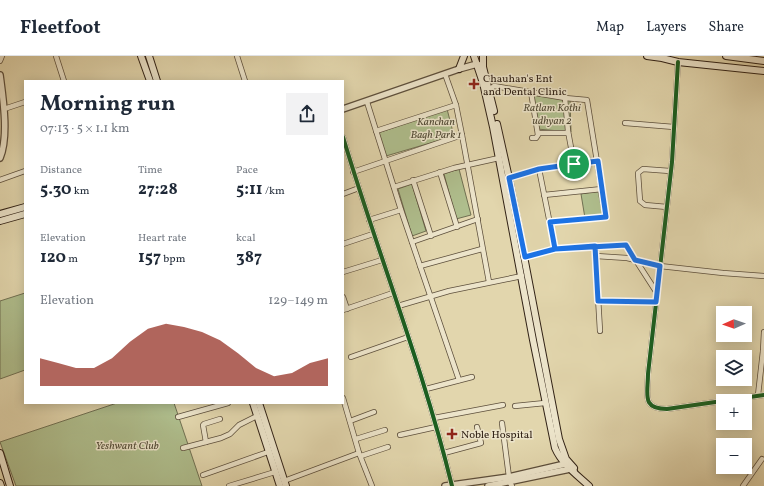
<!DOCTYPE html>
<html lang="en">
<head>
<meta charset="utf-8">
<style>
	body { margin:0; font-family:Vollkorn,serif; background:#f2f2f3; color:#1f2937; height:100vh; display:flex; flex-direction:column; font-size:15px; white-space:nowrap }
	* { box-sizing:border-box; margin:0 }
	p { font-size:13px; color:#747a83 }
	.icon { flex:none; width:22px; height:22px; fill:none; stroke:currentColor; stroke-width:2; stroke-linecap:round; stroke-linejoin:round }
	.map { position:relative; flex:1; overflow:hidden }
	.panel { position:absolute; left:24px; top:24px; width:320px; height:324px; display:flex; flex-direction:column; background:#fff; border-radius:0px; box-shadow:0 2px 10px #0003 }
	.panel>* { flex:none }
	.needle { width:26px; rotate:268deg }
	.buttons { position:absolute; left:716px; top:250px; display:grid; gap:8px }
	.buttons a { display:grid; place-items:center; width:36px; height:36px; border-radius:0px; background:#fff; box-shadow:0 2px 10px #0003; font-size:20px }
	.pin { position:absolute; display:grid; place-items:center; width:34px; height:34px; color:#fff; margin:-17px; border:2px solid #fff; border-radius:50%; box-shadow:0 1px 4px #0007 }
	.round { display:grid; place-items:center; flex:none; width:42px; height:42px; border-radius:0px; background:#f2f2f3 }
	.headline { display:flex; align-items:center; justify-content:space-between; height:68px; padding:0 16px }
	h1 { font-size:22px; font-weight:700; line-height:30px }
	.figures { display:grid; grid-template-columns:repeat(3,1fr); gap:6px; height:68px; padding:4px 16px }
	.figures div { display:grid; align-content:center }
	.figures b { font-size:17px; font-weight:700 }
	.figures small { font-size:11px; font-weight:400 }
	.figures p { font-size:11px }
	.chart { height:112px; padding:8px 16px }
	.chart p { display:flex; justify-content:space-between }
	.chart svg { width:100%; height:72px; margin-top:4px; fill:#8f2418; opacity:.7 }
	header { display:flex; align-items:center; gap:24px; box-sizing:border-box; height:56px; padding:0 20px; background:#fff; border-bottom:1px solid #e0e1e3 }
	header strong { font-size:19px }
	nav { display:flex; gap:22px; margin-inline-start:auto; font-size:14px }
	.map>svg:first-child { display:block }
</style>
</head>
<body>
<header>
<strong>Fleetfoot</strong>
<nav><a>Map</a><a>Layers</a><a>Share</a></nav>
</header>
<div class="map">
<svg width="764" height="430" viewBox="0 0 764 430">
	<rect width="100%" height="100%" fill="#e2d6ad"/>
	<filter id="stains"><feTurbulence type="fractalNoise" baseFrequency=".005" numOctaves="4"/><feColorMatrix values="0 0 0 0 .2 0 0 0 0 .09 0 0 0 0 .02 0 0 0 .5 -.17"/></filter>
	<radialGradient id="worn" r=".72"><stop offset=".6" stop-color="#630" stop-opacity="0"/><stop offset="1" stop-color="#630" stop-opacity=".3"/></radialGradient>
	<!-- green -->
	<g fill="#afbe8d" stroke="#707052">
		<path d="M 532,39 L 570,43 L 571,76 L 537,73 Z"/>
		<path d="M 447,53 L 454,80 L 386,100 L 378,77 Z"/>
		<path d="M 459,113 L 471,159 L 456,163 L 444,118 Z"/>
		<path d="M 412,128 L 426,175 L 412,180 L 398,133 Z"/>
		<path d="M 598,135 L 603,160 L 585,162 L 581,138 Z"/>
		<path d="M 25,237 L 25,314 L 0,323 L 0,245 Z"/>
		<path d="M 117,347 L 174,347 L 202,430 L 16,430 L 0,386 Z"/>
	</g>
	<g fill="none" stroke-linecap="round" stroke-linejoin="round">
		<defs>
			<g id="minor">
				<path d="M 56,0 L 64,25"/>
				<path d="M 237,0 L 245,25"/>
				<path d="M 0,5 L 2,0"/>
				<path d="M 678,6 L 672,106 L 648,318 C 648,338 641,353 667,353 L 764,339"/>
				<path d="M 445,18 L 456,49 L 462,79 L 489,226"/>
				<path d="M 487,32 L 489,34 L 494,30 L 565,42 L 587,44 L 606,161 L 550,166"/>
				<path d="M 531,36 L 538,79 L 536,82 L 532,82"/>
				<path d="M 565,42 L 568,75 L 574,108"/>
				<path d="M 367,46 L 401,154 L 459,324"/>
				<path d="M 4,53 L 25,46"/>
				<path d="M 625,67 L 674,71"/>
				<path d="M 376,75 L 456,49"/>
				<path d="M 538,77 L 568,77"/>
				<path d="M 343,81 C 378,198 423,311 452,430"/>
				<path d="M 539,113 L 555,193"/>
				<path d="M 353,116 L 462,79"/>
				<path d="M 440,116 L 457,171"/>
				<path d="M 509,122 L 539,113 L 597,105"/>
				<path d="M 0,124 L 25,115"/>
				<path d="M 413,124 L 431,180"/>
				<path d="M 394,131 L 454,112 L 499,102"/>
				<path d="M 343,138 L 359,132"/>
				<path d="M 544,139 L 602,133"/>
				<path d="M 667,151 L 645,149 L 640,145 L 638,117 L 643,113 L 670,115"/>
				<path d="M 369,164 L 401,154"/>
				<path d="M 412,186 L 478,163"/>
				<path d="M 343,188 L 373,178"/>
				<path d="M 595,190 L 600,275"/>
				<path d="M 596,200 L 627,202 L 660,210 L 723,217 L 764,220"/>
				<path d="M 525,201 L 555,193 L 626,189 L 657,237"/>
				<path d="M 420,210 L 482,193"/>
				<path d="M 343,216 L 382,204"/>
				<path d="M 343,241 L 347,253"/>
				<path d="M 598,245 L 656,246"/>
				<path d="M 398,250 L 449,235 L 522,220"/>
				<path d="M 343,254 L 393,237"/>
				<path d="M 764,295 L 763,295 L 764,276"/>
				<path d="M 351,301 L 408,281"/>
				<path d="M 426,333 L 472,321"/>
				<path d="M 758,339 L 763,295"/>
				<path d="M 343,342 L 359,397 L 372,430"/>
				<path d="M 515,350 L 545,347"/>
				<path d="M 178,361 L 228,347"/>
				<path d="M 434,362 L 503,349"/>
				<path d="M 350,365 L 374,356"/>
				<path d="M 502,367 L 509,421"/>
				<path d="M 400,379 L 436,371"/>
				<path d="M 356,383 L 385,374"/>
				<path d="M 206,386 L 203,369 L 204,368 L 220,363"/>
				<path d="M 183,392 L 221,382 L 230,378 L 239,369 L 257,360"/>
				<path d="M 444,397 L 481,387 L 477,371"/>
				<path d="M 361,400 L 388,391"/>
				<path d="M 203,419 L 268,396"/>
				<path d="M 284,425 L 359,397"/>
				<path d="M 510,427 L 512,430"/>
				<path d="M 229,430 L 275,416"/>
				<path d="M 743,430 L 762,403"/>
			</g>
			<g id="tertiary">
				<path d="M 0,19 C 3,42 9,80 0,102"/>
				<path d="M 343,53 L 459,13 L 477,8 L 481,10"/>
				<path d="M 445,430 L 509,421 L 565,408 L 568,409"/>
				<path d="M 488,430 L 570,413 L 574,415"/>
			</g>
			<g id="secondary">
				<path d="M 141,0 L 150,25"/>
				<path d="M 149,0 L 157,25"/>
				<path d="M 474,0 L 483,27 L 493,71 L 533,284 L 555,392 C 562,408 576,418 589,430"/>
				<path d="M 483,0 L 483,11 L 494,55"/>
				<path d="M 647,0 L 662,2 L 678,6 L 764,15"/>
				<path d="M 726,0 L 764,5"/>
				<path d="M 459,13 L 464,0"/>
				<path d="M 497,68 L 509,122 L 559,383 L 566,403 L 574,412"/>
				<path d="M 0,158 L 25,151"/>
				<path d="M 0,165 L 25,158"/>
				<path d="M 253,347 L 280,430"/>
				<path d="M 259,347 L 286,430"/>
				<path d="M 0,397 L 10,430"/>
				<path d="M 0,427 L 1,430"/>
			</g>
		</defs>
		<!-- minor casing -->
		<use href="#minor" stroke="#5d4f3c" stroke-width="6"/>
		<!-- tertiary casing -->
		<use href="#tertiary" stroke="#5d4f3c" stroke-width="8"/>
		<!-- secondary casing -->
		<use href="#secondary" stroke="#312216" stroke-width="8"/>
		<!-- minor -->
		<use href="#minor" stroke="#ece4ca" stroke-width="4.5"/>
		<!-- tertiary -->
		<use href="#tertiary" stroke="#ece4ca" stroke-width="5.5"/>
		<!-- secondary -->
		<use href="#secondary" stroke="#ece4ca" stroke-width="6"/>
		<defs>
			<g id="cycleway">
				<path d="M 678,6 L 672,106 L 648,318 C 648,338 641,353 667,353 L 764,339"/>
				<path d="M 343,81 C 378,198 423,311 452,430"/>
			</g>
		</defs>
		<!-- cycleway casing -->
		<use href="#cycleway" stroke="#ece4ca" stroke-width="6"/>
		<!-- cycleway -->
		<use href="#cycleway" stroke="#1b5e20" stroke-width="4"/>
	</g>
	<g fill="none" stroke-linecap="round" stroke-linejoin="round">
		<defs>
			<path id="route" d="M 574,108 L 539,113 L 509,122 L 525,201 L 555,193 L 626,189 L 635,204 L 660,210 L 656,246 L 598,245 L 595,190 L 555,193 L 550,166 L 606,161 L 598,105 L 574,108"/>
		</defs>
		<!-- route casing -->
		<use href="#route" stroke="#fff" stroke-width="8"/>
		<!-- route -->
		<use href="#route" stroke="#1a73e8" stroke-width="5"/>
	</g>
	<!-- markers -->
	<g fill="#8f2418" stroke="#ece4ca" stroke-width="1.5">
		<path d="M472 22h4v4h4v4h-4v4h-4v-4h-4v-4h4z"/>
		<path d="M450 372h4v4h4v4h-4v4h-4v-4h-4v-4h4z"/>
	</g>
	<g text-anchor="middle" stroke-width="3" stroke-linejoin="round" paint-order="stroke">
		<!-- poi labels -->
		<g font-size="11" fill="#312216" stroke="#ece4ca" text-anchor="start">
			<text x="483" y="26">Chauhan's Ent<tspan x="483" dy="13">and Dental Clinic</tspan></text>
			<text x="461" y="382">Noble Hospital</text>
		</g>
		<!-- park labels -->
		<g font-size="11" font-style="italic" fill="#504934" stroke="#ece4ca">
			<text x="552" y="55">Ratlam Kothi<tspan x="552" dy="13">udhyan 2</tspan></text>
			<text x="436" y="69">Kanchan<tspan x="436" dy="13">Bagh Park 1</tspan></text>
			<text x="127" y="393">Yeshwant Club</text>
		</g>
	</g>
	<rect width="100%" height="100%" filter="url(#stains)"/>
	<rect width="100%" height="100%" fill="url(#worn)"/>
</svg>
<div class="buttons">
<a><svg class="needle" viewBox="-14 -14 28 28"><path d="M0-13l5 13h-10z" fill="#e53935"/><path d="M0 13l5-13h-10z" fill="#747a83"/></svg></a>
<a><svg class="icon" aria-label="layers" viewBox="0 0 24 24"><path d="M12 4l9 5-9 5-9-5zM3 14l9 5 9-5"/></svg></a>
<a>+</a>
<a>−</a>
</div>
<div class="pin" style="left:574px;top:108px;background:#1e9e55"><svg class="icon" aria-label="arrive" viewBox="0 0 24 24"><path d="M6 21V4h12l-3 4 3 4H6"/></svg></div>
<section class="panel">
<div class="headline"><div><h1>Morning run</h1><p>07:13 · 5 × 1.1 km</p></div><a class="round"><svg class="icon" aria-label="share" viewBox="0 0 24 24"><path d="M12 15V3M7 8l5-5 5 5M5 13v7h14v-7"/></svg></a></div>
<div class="figures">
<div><p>Distance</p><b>5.30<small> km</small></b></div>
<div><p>Time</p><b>27:28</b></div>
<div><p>Pace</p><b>5:11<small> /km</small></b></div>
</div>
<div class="figures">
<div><p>Elevation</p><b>120<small> m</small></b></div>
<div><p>Heart rate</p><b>157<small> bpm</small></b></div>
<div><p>kcal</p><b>387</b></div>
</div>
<div class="chart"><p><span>Elevation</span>129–149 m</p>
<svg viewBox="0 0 160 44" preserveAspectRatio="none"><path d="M0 44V27L10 30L20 33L30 33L40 27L50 17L60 9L70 6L80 8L90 11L100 16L110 24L120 33L130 38L140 36L150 30L160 27V44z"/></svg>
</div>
</section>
</div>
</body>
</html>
